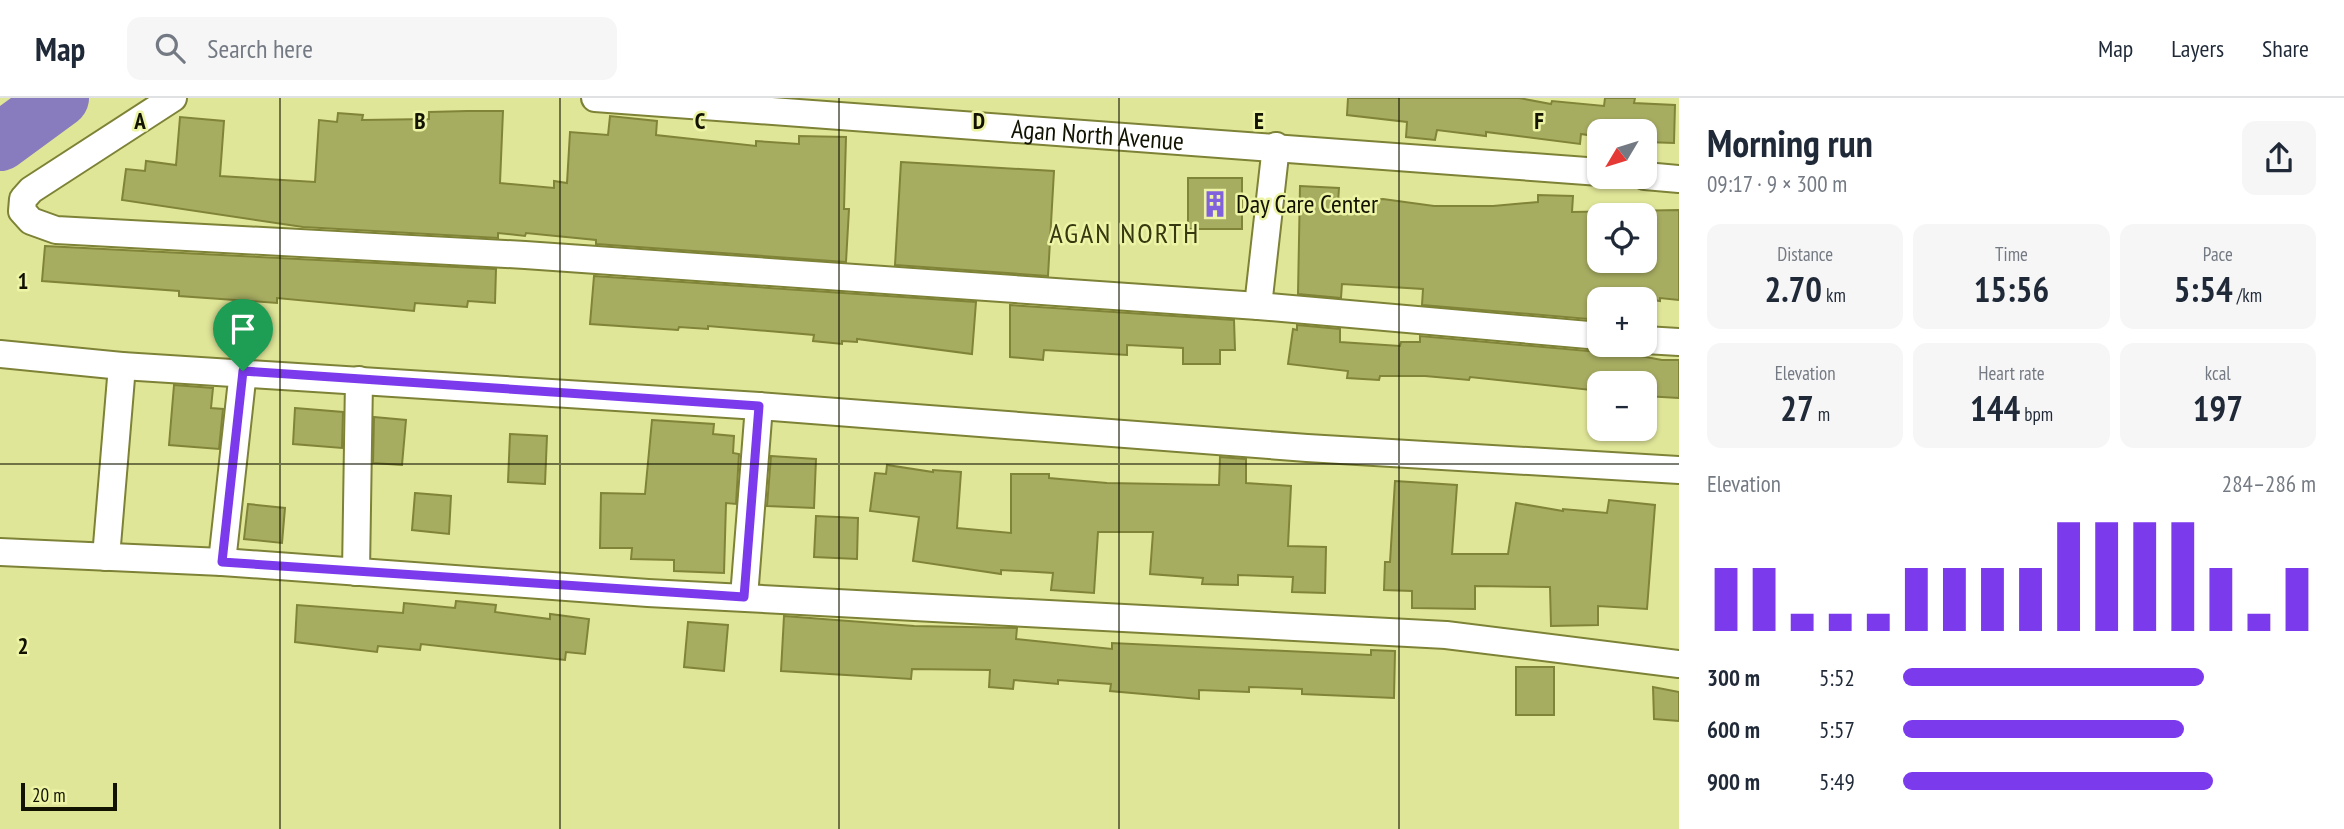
<!DOCTYPE html>
<html lang="en">
<head>
<meta charset="utf-8">
<style>
	body { margin:0; font-family:"PT Sans Narrow",sans-serif; background:#f6f6f7; color:#1f2937; height:100vh; display:flex; flex-direction:column; font-size:26px; white-space:nowrap }
	* { box-sizing:border-box; margin:0 }
	p { font-size:23px; color:#747a83 }
	.icon { flex:none; width:38px; height:38px; fill:none; stroke:currentColor; stroke-width:2; stroke-linecap:round; stroke-linejoin:round }
	.map { position:relative; flex:1; overflow:hidden }
	.details { display:flex; flex-direction:column; background:#fff; width:665px }
	.details>* { flex:none }
	.needle { width:46px; rotate:232deg }
	.controls { position:absolute; left:1587px; top:21px; display:grid; gap:14px }
	.controls a { display:grid; place-items:center; width:70px; height:70px; border-radius:14px; background:#fff; box-shadow:0 2px 5px #0004; font-size:35px }
	.scale { position:absolute; left:21px; bottom:18px; width:96px; box-sizing:border-box; padding-left:7px; border:4px solid #111200; border-top:0; font-size:19px; line-height:24px; white-space:nowrap; color:#111200; -webkit-text-stroke:5px #edf4a5; paint-order:stroke }
	.pin { position:absolute; display:grid; place-items:center; width:60px; height:60px; color:#fff; margin:-72px -30px; border-radius:50% 50% 50% 0; rotate:-45deg; box-shadow:0 0 7px #0007 }
	.pin .icon { rotate:45deg }
	.round { display:grid; place-items:center; flex:none; width:74px; height:74px; border-radius:14px; background:#f6f6f7 }
	.overview { display:flex; align-items:center; justify-content:space-between; height:119px; padding:0 28px }
	h1 { font-size:38px; font-weight:700; line-height:52px }
	.metrics { display:grid; grid-template-columns:repeat(3,1fr); gap:10px; height:119px; padding:7px 28px }
	.metrics div { display:grid; align-content:center; border-radius:14px; background:#f6f6f7; text-align:center }
	.metrics b { font-size:35px; font-weight:700 }
	.metrics small { font-size:19px; font-weight:400 }
	.metrics p { font-size:19px }
	.chart { height:196px; padding:14px 28px }
	.chart p { display:flex; justify-content:space-between }
	.chart svg { width:100%; height:126px; margin-top:7px; stroke:#7c3aed; stroke-width:6 }
	ul { padding:0 28px; list-style:none; font-size:23px }
	li { display:grid; grid-template-columns:112px 84px 1fr; align-items:center; height:52px }
	li i { height:18px; border-radius:9px; background:#7c3aed }
	header { display:flex; align-items:center; gap:42px; box-sizing:border-box; height:98px; padding:0 35px; background:#fff; border-bottom:2px solid #e0e1e3 }
	header strong { font-size:33px }
	nav { display:flex; gap:38px; margin-inline-start:auto; font-size:24px }
	.search { width:490px; height:63px; background:#f6f6f7; display:flex; align-items:center; gap:18px; box-sizing:border-box; padding:0 24px; border-radius:14px; color:#747a83; font-size:26px }
	main { display:flex; flex:1; min-height:0 }
	.map>svg:first-child { display:block }
</style>
</head>
<body>
<header>
<strong>Map</strong>
<div class="search"><svg class="icon" aria-label="search" viewBox="0 0 24 24"><circle cx="10" cy="10" r="6"/><path d="M15 15l6 6"/></svg>Search here</div>
<nav><a>Map</a><a>Layers</a><a>Share</a></nav>
</header>
<main>
<div class="map">
<svg width="1679" height="731" viewBox="0 0 1679 731">
	<rect width="100%" height="100%" fill="#e0e698"/>
	<g fill="none" stroke-linecap="round" stroke-linejoin="round">
		<!-- river -->
		<path stroke="#887bbe" stroke-width="58" d="M 0,44 L 60,0"/>
	</g>
	<!-- building -->
	<g fill="#a6ac60" stroke="#808438" stroke-width="2" fill-rule="evenodd">
		<path d="M 1348,0 L 1519,0 L 1551,6 L 1552,3 L 1604,8 L 1605,0 L 1635,0 L 1634,5 L 1675,7 L 1674,45 L 1645,44 L 1645,33 L 1600,33 L 1600,39 L 1581,36 L 1580,46 L 1486,34 L 1486,38 L 1437,32 L 1435,42 L 1406,39 L 1407,24 L 1347,17 Z"/>
		<path d="M 467,13 L 503,13 L 500,85 L 554,90 L 554,83 L 567,85 L 570,34 L 608,37 L 610,18 L 657,23 L 656,37 L 756,48 L 756,43 L 799,46 L 799,38 L 846,39 L 844,111 L 849,111 L 846,164 L 596,146 L 596,142 L 526,135 L 525,138 L 498,135 L 498,140 L 303,129 L 122,102 L 126,71 L 145,73 L 146,63 L 176,67 L 180,19 L 224,23 L 220,78 L 315,84 L 319,22 L 337,24 L 338,15 L 363,17 L 362,22 L 429,21 L 429,14 Z"/>
		<path d="M 901,64 L 1054,73 L 1048,178 L 895,167 Z"/>
		<rect x="1188" y="80" width="54" height="51"/>
		<path d="M 1300,88 L 1339,90 L 1338,105 L 1383,101 L 1434,108 L 1493,108 L 1538,104 L 1538,97 L 1573,98 L 1572,114 L 1679,112 L 1679,202 L 1660,200 L 1660,203 L 1621,197 L 1621,201 L 1600,201 L 1600,222 L 1422,207 L 1423,191 L 1342,186 L 1341,200 L 1298,196 ZM 1600,117 L 1645,117 L 1645,163 L 1600,163 Z"/>
		<path d="M 45,148 L 496,171 L 495,205 L 468,203 L 467,209 L 415,205 L 414,213 L 277,200 L 277,205 L 179,198 L 179,193 L 42,183 Z"/>
		<path d="M 594,178 L 976,204 L 972,256 L 857,241 L 857,244 L 842,243 L 842,246 L 813,243 L 814,237 L 708,228 L 708,231 L 679,229 L 678,232 L 590,226 Z"/>
		<path d="M 1010,207 L 1234,222 L 1235,252 L 1220,252 L 1220,266 L 1183,266 L 1183,250 L 1127,247 L 1127,257 L 1044,252 L 1043,262 L 1010,259 Z"/>
		<path d="M 1297,227 L 1340,231 L 1340,244 L 1400,248 L 1401,244 L 1420,244 L 1420,238 L 1599,254 L 1608,252 L 1662,262 L 1679,262 L 1679,300 L 1645,298 L 1645,285 L 1600,285 L 1600,293 L 1470,279 L 1469,282 L 1425,278 L 1380,278 L 1379,282 L 1347,280 L 1348,273 L 1288,266 L 1293,231 L 1297,232 Z"/>
		<path d="M 174,287 L 213,290 L 211,310 L 223,311 L 219,351 L 169,347 Z"/>
		<path d="M 295,310 L 343,314 L 342,350 L 293,346 Z"/>
		<path d="M 374,319 L 406,322 L 402,367 L 373,365 Z"/>
		<path d="M 652,322 L 714,326 L 713,336 L 734,338 L 733,355 L 739,356 L 736,406 L 726,405 L 724,475 L 674,473 L 674,462 L 631,461 L 632,450 L 600,450 L 601,395 L 645,396 Z"/>
		<path d="M 510,336 L 547,338 L 545,386 L 508,384 Z"/>
		<path d="M 771,358 L 816,361 L 814,410 L 767,408 Z"/>
		<path d="M 1220,359 L 1246,361 L 1246,385 L 1291,388 L 1288,448 L 1326,449 L 1325,495 L 1292,494 L 1293,479 L 1238,477 L 1238,487 L 1202,486 L 1203,480 L 1150,476 L 1153,434 L 1098,434 L 1094,495 L 1051,492 L 1053,475 L 1001,472 L 1001,476 L 913,463 L 919,419 L 870,413 L 875,375 L 886,376 L 887,367 L 933,374 L 933,372 L 961,374 L 957,430 L 1011,435 L 1011,376 L 1049,376 L 1049,380 L 1107,385 L 1219,387 Z"/>
		<path d="M 1395,383 L 1457,387 L 1452,456 L 1508,456 L 1516,405 L 1563,413 L 1563,411 L 1607,415 L 1609,402 L 1655,407 L 1647,511 L 1598,508 L 1598,527 L 1551,528 L 1550,489 L 1475,488 L 1475,511 L 1412,510 L 1412,493 L 1384,492 L 1385,464 L 1390,464 Z"/>
		<path d="M 415,395 L 451,398 L 449,436 L 412,432 Z"/>
		<path d="M 248,406 L 285,410 L 282,445 L 244,441 Z"/>
		<path d="M 816,418 L 858,420 L 857,461 L 814,459 Z"/>
		<path d="M 456,503 L 496,507 L 495,514 L 550,521 L 550,516 L 589,521 L 585,556 L 566,554 L 565,562 L 421,546 L 420,552 L 378,548 L 377,554 L 295,544 L 297,507 L 403,515 L 404,505 L 455,510 Z"/>
		<path d="M 784,518 L 914,528 L 1017,530 L 1016,541 L 1112,551 L 1112,545 L 1371,557 L 1371,552 L 1395,553 L 1394,600 L 1302,596 L 1302,591 L 1249,589 L 1249,594 L 1199,592 L 1199,601 L 1110,593 L 1111,586 L 1058,582 L 1058,586 L 1014,582 L 1013,591 L 989,589 L 990,572 L 912,571 L 911,581 L 781,573 Z"/>
		<path d="M 688,524 L 728,527 L 724,573 L 684,569 Z"/>
		<rect x="1516" y="569" width="38" height="48"/>
		<path d="M 1653,589 L 1679,594 L 1679,623 L 1654,621 Z"/>
	</g>
	<g fill="none" stroke-linecap="round" stroke-linejoin="round">
		<defs>
			<g id="street">
				<path d="M 173,0 L 31,92 L 23,101 L 22,113 L 31,123 L 56,132 L 525,157 L 1258,208 L 1600,238"/>
				<path id="s1" d="M 595,0 L 1600,74"/>
				<path d="M 1645,78 L 1679,81"/>
				<path d="M 1258,208 L 1276,48"/>
				<path d="M 1645,242 L 1679,244"/>
				<path d="M 0,256 L 122,268 L 759,308 L 1307,350 L 1679,372"/>
				<path d="M 0,454 L 222,464 L 648,495 L 1446,537 L 1679,566"/>
				<path d="M 106,459 L 122,268"/>
				<path d="M 222,464 L 243,273"/>
				<path d="M 356,474 L 359,282"/>
				<path d="M 744,499 L 759,308"/>
			</g>
		</defs>
		<!-- street casing -->
		<use href="#street" stroke="#7d8236" stroke-width="30"/>
		<!-- street -->
		<use href="#street" stroke="#fff" stroke-width="26"/>
	</g>
	<g fill="none" stroke-linecap="round" stroke-linejoin="round">
		<defs>
			<path id="route" d="M 243,273 L 759,308 L 744,499 L 222,464 Z"/>
		</defs>
		<!-- route casing -->
		<use href="#route" stroke="#fff" stroke-width="14"/>
		<!-- route -->
		<use href="#route" stroke="#7c3aed" stroke-width="9"/>
	</g>
	<!-- grid -->
	<path fill="none" stroke="#111200" stroke-width="2" stroke-opacity="0.55" d="M 280,0 L 280,731M 560,0 L 560,731M 839,0 L 839,731M 1119,0 L 1119,731M 1399,0 L 1399,731M 0,366 L 1679,366"/>
	<!-- icons -->
	<defs>
		<symbol id="building-bare" viewBox="-9 -9 18 18"><path d="M-4-6H4V6H1V3H-1V6H-4ZM-2.5-4.3h1.7v1.8h-1.7ZM.8-4.3h1.7v1.8H.8ZM-2.5-1h1.7V.8h-1.7ZM.8-1h1.7V.8H.8Z" fill="#8261dc" stroke="#edf4a5" stroke-width="2.5" paint-order="stroke"/></symbol>
	</defs>
	<g fill-rule="evenodd">
		<use href="#building-bare" x="1196" y="87" width="38" height="38"/>
	</g>
	<g text-anchor="middle" stroke-width="5" stroke-linejoin="round" paint-order="stroke">
		<!-- street labels -->
		<g font-size="26" fill="#111200" stroke="#edf4a5">
			<text dy="9" stroke="none"><textPath href="#s1" startOffset="504">Agan North Avenue</textPath></text>
		</g>
		<!-- poi labels -->
		<g font-size="26" fill="#111200" stroke="#edf4a5" text-anchor="start">
			<text x="1236" y="115">Day Care Center</text>
		</g>
		<!-- neighbourhood labels -->
		<g font-size="28" letter-spacing="2" fill="#36380f" stroke="#edf4a5">
			<text x="1125" y="145">AGAN NORTH</text>
		</g>
	</g>
	<g font-size="23" text-anchor="middle" font-weight="bold" fill="#111200" stroke="#edf4a5" stroke-width="5" stroke-linejoin="round" paint-order="stroke">
		<text x="140" y="31">A</text>
		<text x="420" y="31">B</text>
		<text x="700" y="31">C</text>
		<text x="979" y="31">D</text>
		<text x="1259" y="31">E</text>
		<text x="1539" y="31">F</text>
		<text x="23" y="191">1</text>
		<text x="23" y="556">2</text>
	</g>
</svg>
<div class="controls">
<a><svg class="needle" viewBox="-14 -14 28 28"><path d="M0-13l5 13h-10z" fill="#e53935"/><path d="M0 13l5-13h-10z" fill="#747a83"/></svg></a>
<a><svg class="icon" aria-label="locate" viewBox="0 0 24 24"><circle cx="12" cy="12" r="6"/><path d="M12 2v4M12 18v4M2 12h4M18 12h4"/></svg></a>
<a>+</a>
<a>−</a>
</div>
<div class="scale">20 m</div>
<div class="pin" style="left:243px;top:273px;background:#1e9e55"><svg class="icon" aria-label="arrive" viewBox="0 0 24 24"><path d="M6 21V4h12l-3 4 3 4H6"/></svg></div>
</div>
<section class="details">
<div class="overview"><div><h1>Morning run</h1><p>09:17 · 9 × 300 m</p></div><a class="round"><svg class="icon" aria-label="share" viewBox="0 0 24 24"><path d="M12 15V3M7 8l5-5 5 5M5 13v7h14v-7"/></svg></a></div>
<div class="metrics">
<div><p>Distance</p><b>2.70<small> km</small></b></div>
<div><p>Time</p><b>15:56</b></div>
<div><p>Pace</p><b>5:54<small> /km</small></b></div>
</div>
<div class="metrics">
<div><p>Elevation</p><b>27<small> m</small></b></div>
<div><p>Heart rate</p><b>144<small> bpm</small></b></div>
<div><p>kcal</p><b>197</b></div>
</div>
<div class="chart"><p><span>Elevation</span>284–286 m</p>
<svg viewBox="0 0 160 44" preserveAspectRatio="none"><path d="M5 44V22M15 44V22M25 44V38M35 44V38M45 44V38M55 44V22M65 44V22M75 44V22M85 44V22M95 44V6M105 44V6M115 44V6M125 44V6M135 44V22M145 44V38M155 44V22"/></svg>
</div>
<ul>
<li><b>300 m</b>5:52<i style="width:73%"></i></li>
<li><b>600 m</b>5:57<i style="width:68%"></i></li>
<li><b>900 m</b>5:49<i style="width:75%"></i></li>
</ul>
</section>
</main>
</body>
</html>
